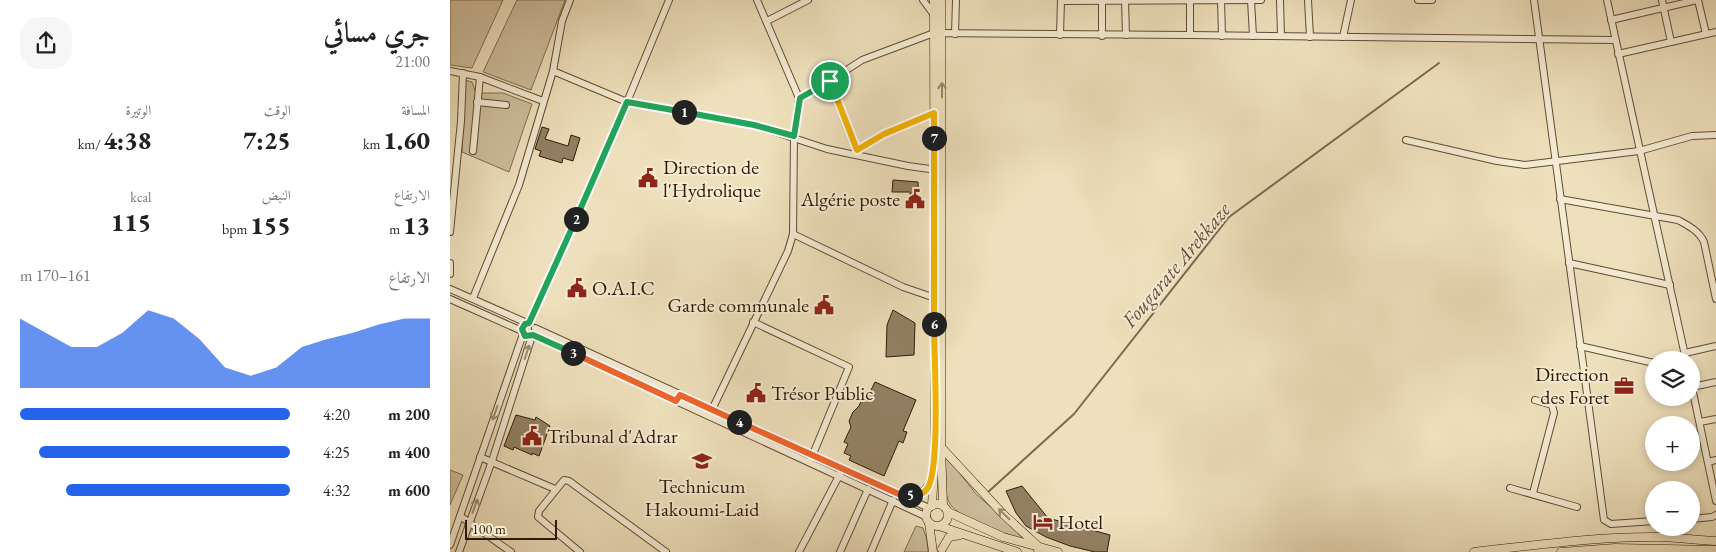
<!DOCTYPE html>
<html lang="ar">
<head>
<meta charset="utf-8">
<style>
	body { margin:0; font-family:"EB Garamond",Amiri,serif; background:#f6f6f6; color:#222; direction:rtl; height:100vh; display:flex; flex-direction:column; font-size:19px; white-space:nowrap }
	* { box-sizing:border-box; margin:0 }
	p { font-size:16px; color:#767676 }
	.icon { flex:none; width:28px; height:28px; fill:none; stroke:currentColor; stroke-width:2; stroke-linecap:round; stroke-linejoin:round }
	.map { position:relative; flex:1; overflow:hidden; direction:ltr }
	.details { display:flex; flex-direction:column; background:#fff; width:450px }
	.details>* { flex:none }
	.tools { position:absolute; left:1195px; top:351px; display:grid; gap:10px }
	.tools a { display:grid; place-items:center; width:55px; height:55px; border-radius:50%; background:#fff; box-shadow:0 2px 8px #0003; font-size:25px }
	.scale { position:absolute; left:15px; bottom:12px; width:92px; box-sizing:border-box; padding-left:5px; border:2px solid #311a05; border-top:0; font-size:14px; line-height:18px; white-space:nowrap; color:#311a05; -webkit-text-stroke:4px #f4ebd3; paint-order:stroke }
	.pin { position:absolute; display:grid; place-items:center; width:42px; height:42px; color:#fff; margin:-21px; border:2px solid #fff; border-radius:50%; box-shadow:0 1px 5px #0007 }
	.km { position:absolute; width:25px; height:25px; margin:-12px; border-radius:50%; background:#222; color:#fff; font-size:14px; line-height:25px; text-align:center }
	.round { display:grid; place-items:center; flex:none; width:52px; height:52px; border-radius:20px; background:#f6f6f6 }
	.overview { display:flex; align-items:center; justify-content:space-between; height:85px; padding:0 20px }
	h1 { font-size:28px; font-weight:800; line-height:38px }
	.metrics { display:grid; grid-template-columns:repeat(3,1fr); gap:8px; height:85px; padding:5px 20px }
	.metrics div { display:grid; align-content:center }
	.metrics b { font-size:25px; font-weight:800 }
	.metrics small { font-size:14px; font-weight:400 }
	.metrics p { font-size:14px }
	.chart { height:140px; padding:10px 20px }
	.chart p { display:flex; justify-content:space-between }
	.chart svg { width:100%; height:90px; margin-top:5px; fill:#2563eb; opacity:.7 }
	ul { padding:0 20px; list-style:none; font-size:16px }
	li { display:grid; grid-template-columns:80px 60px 1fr; align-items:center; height:38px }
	li i { height:12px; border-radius:6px; background:#2563eb }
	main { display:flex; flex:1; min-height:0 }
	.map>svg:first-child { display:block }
</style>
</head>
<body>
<main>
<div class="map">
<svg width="1266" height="552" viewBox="0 0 1266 552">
	<rect width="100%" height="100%" fill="#eee0bc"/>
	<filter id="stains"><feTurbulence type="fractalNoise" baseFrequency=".004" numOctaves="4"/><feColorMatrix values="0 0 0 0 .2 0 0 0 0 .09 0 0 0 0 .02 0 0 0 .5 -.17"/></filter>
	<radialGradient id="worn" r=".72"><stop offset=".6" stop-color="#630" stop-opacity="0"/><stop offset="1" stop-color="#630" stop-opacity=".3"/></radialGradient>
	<!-- green -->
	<g fill="#cebe9d" stroke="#806c51">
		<path d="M 0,0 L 53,0 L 22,68 L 0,65 Z"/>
		<path d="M 67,0 L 115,0 L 81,90 L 33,72 Z"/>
		<path d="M 15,80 L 22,82 L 26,93 L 53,93 L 82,104 L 59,172 L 12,152 Z"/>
		<path d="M 494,453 L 526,494 L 581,542 C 563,537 510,520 500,504 C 493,494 495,466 494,453 Z"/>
		<path d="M 0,470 L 13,475 L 0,505 Z"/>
		<path d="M 466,526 L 473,528 L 477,540 L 478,552 L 454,552 Z"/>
	</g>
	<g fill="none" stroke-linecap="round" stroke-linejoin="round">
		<!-- stream -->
		<path stroke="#7c694e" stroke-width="2" d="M 537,493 L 624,414 L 779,217 L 989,63"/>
	</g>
	<!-- building -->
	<g fill="#938164" stroke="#311a05">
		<path d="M 92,127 L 99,129 L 95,139 L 118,146 L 121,135 L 130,138 L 123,161 L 113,158 L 112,163 L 89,156 L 91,151 L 85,149 Z"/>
		<path d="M 443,180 L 468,182 L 469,209 L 461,207 L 460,192 L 442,192 Z"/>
		<path d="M 443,310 L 465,323 L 464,355 L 436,357 L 437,325 Z"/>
		<path d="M 425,382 L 466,400 L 453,431 L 457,432 L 453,443 L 449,441 L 434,476 L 399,460 L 401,456 L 394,453 L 398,444 L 394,442 L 401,427 L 399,421 L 403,412 L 409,406 L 415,392 L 419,394 Z"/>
		<path d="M 66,415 L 85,420 L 86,417 L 100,426 L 89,456 L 82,453 L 82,455 L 64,447 L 63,450 L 54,446 Z"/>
		<path d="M 572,486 L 598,518 L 660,535 L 657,552 L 645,552 L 620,546 L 596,537 L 576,526 L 566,513 L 556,491 Z"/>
	</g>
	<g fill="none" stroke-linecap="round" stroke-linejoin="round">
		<defs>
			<g id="minor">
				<path d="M 473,0 L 484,15"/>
				<path d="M 675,0 L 676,35"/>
				<path d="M 771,0 L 772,36"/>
				<path d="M 801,0 L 803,36"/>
				<path d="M 830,0 L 831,36"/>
				<path d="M 858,0 L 860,37"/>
				<path d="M 968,0 L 982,0"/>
				<path d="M 1084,0 L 1154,520 L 1161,524 L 1204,521"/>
				<path d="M 1157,0 L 1236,360"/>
				<path d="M 1212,0 L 1221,42"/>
				<path d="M 1248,0 L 1256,34"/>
				<path d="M 611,1 L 811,0"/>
				<path d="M 1161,20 L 1247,0"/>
				<path d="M 317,21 L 358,0"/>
				<path d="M 505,34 L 506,0"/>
				<path d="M 610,35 L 611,0"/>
				<path d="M 740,35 L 1165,40"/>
				<path d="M 652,36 L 652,0"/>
				<path d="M 893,37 L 901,0"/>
				<path d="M 1168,54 L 1266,32"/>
				<path d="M 0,71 L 30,77 L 93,101"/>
				<path d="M 103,71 L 177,102 L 304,125 L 377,149 L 458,166 L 487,170"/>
				<path d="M 379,81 L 407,152"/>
				<path d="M 349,98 L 375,84 L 412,60 L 484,33 L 740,35 L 740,0"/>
				<path d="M 27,102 L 56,105"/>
				<path d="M 956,140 L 1047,161 L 1075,165 L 1189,151 L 1242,136 L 1266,135"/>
				<path d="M 407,150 L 434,134 L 484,113"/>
				<path d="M 23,151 L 30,77"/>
				<path d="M 1110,199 L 1228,220 C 1239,226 1249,231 1254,242 L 1266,299"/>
				<path d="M 0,232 L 11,121 L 13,73"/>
				<path d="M 343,234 L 453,287 L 485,298"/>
				<path d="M 0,263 L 0,274"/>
				<path d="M 1119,263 L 1220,285"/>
				<path d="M 0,289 L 77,323"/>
				<path d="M 23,298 L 69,185 L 103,71 L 112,21 L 120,0"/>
				<path d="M 0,299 L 72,331"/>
				<path d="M 303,322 L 399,367 L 361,459"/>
				<path d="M 79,323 L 177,102 L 219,0"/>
				<path d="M 85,328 L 479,508"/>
				<path d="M 83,335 L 477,517"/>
				<path d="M 1130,346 L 1204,363"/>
				<path d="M 1235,353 L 1266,346"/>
				<path d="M 1241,383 L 1266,501"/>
				<path d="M 1242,387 L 1266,382"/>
				<path d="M 259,416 L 338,251 L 343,234 L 344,137 L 349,98 L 307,0"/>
				<path d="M 1250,422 L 1266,419"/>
				<path d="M 30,457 L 105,489"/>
				<path d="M 1258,462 L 1266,460"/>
				<path d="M 1060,488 L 1127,507"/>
				<path d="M 1083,493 L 1104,413 L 1102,405 L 1085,400"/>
				<path d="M 10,516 L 61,552"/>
				<path d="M 1241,519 L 1262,517 L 1266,515"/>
				<path d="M 0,545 L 73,334"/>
				<path d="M 9,552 L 42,461 L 82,336"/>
				<path d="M 130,552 L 88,517 L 89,511 L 114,480 L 119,481 L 216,552"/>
				<path d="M 349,552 L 391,472"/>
				<path d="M 390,552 L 418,489"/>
				<path d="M 421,552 L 443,500"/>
			</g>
			<g id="major">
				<path d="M 491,0 L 491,447 L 493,506"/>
				<path d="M 491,447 L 553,514 L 589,547 L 588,552"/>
				<path d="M 451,495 L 473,493 L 481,482"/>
				<circle cx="487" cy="515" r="11"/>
				<path d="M 482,506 L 485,452 L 484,0"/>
				<path d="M 498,512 L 553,537 L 608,552"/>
				<path d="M 479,523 L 483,552"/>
				<path d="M 489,526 L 567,552"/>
				<path d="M 492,549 L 499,537 L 510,535"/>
				<path d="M 1024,552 C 1086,545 1149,536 1212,537 C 1230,538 1248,540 1266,541"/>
				<path d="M 1111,552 L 1165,548 L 1266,550"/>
			</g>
		</defs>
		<!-- minor casing -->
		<use href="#minor" stroke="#604c33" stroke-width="8"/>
		<!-- major casing -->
		<use href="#major" stroke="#311a05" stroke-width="9"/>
		<!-- minor -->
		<use href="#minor" stroke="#f4ebd3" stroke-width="6"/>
		<!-- major -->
		<use href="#major" stroke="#eee0bc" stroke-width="8"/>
	</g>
	<!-- one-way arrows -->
	<defs><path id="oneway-shaft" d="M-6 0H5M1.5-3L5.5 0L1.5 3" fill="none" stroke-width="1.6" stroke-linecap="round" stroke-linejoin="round" transform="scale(1.25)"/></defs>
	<g stroke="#99876a">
		<use href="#oneway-shaft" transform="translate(492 90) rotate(-90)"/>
		<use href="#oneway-shaft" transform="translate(554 514) rotate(-136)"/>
	</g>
	<g stroke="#9c8d76">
		<use href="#oneway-shaft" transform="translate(77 352) rotate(-72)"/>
		<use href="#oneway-shaft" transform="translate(45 413) rotate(109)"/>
		<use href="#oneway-shaft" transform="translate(25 506) rotate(-70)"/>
	</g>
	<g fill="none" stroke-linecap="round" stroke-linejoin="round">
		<defs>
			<path id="split-1" d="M 234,112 L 304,125 L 344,136 L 350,98 L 380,81"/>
			<path id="split-2" d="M 126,219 L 177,102 L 234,112"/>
			<path id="split-3" d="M 123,353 L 83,335 L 75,336 L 72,329 L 75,324 L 79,323 L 126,219"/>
			<path id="split-4" d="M 123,353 L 226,401 L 230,395 L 289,422"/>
			<path id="split-5" d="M 289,422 L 451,495 L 460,495"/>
			<path id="split-6" d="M 460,495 C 467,495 473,495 477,489 C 491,471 484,353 484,324"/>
			<path id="split-7" d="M 484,138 L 484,324"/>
			<path id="split-8" d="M 380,81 L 407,150 L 434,134 L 484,113 L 484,138"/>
		</defs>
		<!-- split-1 casing -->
		<use href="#split-1" stroke="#fff" stroke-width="10"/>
		<!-- split-2 casing -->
		<use href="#split-2" stroke="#fff" stroke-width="10"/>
		<!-- split-3 casing -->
		<use href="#split-3" stroke="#fff" stroke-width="10"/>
		<!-- split-4 casing -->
		<use href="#split-4" stroke="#fff" stroke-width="10"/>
		<!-- split-5 casing -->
		<use href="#split-5" stroke="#fff" stroke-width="10"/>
		<!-- split-6 casing -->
		<use href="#split-6" stroke="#fff" stroke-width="10"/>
		<!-- split-7 casing -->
		<use href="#split-7" stroke="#fff" stroke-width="10"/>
		<!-- split-8 casing -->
		<use href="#split-8" stroke="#fff" stroke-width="10"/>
		<!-- split-1 -->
		<use href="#split-1" stroke="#22a559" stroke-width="6"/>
		<!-- split-2 -->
		<use href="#split-2" stroke="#22a559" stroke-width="6"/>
		<!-- split-3 -->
		<use href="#split-3" stroke="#22a559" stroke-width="6"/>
		<!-- split-4 -->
		<use href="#split-4" stroke="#f0652b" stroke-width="6"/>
		<!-- split-5 -->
		<use href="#split-5" stroke="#f0652b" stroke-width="6"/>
		<!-- split-6 -->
		<use href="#split-6" stroke="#f5b400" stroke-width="6"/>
		<!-- split-7 -->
		<use href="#split-7" stroke="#f5b400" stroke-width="6"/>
		<!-- split-8 -->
		<use href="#split-8" stroke="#f5b400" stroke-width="6"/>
	</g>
	<!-- icons -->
	<defs>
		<symbol id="civic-bare" viewBox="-9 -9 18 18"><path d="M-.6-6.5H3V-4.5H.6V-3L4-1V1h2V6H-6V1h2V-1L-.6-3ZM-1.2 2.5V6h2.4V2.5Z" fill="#8f2418" stroke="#f4ebd3" stroke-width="2.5" paint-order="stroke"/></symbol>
		<symbol id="office-bare" viewBox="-9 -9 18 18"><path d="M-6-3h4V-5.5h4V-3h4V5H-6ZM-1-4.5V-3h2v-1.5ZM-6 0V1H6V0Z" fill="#8f2418" stroke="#f4ebd3" stroke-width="2.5" paint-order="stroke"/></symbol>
		<symbol id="school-bare" viewBox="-9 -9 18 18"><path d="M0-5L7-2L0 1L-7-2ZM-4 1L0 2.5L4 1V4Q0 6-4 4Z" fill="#8f2418" stroke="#f4ebd3" stroke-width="2.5" paint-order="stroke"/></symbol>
		<symbol id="hotel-bare" viewBox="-9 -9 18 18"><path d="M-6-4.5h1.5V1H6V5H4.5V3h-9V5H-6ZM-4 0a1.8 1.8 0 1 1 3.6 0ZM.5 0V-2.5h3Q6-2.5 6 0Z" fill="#8f2418" stroke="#f4ebd3" stroke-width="2.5" paint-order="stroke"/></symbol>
	</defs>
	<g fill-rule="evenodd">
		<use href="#civic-bare" x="184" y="164" width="28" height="28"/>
		<use href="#civic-bare" x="451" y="185" width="28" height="28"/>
		<use href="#civic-bare" x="113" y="274" width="28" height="28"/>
		<use href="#civic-bare" x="360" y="291" width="28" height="28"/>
		<use href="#office-bare" x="1160" y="372" width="28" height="28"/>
		<use href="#civic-bare" x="292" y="379" width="28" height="28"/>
		<use href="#civic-bare" x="68" y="422" width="28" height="28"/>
		<use href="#school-bare" x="238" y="447" width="28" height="28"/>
		<use href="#hotel-bare" x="579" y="508" width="28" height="28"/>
	</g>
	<g text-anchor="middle" stroke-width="4" stroke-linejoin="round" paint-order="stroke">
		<!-- poi labels -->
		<g font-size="20" fill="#311a05" stroke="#f4ebd3" text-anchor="start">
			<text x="213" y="174">Direction de<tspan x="213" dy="23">l'Hydrolique</tspan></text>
			<text x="450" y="206" text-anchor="end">Algérie poste</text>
			<text x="142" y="295">O.A.I.C</text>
			<text x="359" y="312" text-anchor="end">Garde communale</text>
			<text x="1159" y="381" text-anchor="end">Direction<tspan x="1159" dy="23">des Foret</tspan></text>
			<text x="321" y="400">Trésor Public</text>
			<text x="97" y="443">Tribunal d'Adrar</text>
			<text x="252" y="493" text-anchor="middle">Technicum<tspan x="252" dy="23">Hakoumi-Laid</tspan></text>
			<text x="608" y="529">Hotel</text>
		</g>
		<!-- water labels -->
		<g font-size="21" font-style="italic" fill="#634e35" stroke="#f4ebd3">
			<text transform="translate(726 265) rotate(-50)" y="7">Fougarate Arekkaze</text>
		</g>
	</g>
	<rect width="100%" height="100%" filter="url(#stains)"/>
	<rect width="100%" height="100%" fill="url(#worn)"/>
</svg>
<div class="tools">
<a><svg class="icon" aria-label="layers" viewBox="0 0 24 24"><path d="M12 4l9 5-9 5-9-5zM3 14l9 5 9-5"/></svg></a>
<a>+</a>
<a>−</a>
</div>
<div class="scale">100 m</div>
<div class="pin" style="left:380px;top:81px;background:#1e9e55"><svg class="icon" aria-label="arrive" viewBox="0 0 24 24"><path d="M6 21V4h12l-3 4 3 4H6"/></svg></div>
<b class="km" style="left:234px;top:112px">1</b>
<b class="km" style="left:126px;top:219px">2</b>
<b class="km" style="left:123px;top:353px">3</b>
<b class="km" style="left:289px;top:422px">4</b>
<b class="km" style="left:460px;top:495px">5</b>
<b class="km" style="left:484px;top:324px">6</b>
<b class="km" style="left:484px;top:138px">7</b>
</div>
<section class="details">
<div class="overview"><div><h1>جري مسائي</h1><p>21:00</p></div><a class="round"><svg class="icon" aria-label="share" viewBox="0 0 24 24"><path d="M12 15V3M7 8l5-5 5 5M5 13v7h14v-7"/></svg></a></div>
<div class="metrics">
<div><p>المسافة</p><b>1.60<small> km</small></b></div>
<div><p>الوقت</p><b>7:25</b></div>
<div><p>الوتيرة</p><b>4:38<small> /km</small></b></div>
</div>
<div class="metrics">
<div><p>الارتفاع</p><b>13<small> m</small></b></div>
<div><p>النبض</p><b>155<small> bpm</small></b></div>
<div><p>kcal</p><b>115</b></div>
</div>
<div class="chart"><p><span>الارتفاع</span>161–170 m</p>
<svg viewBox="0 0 160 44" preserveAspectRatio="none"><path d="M0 44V10L10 17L20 24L30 24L40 17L50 6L60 10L70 20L80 34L90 38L100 34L110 24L120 20L130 17L140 13L150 10L160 10V44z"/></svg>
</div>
<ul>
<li><b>200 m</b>4:20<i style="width:100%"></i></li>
<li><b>400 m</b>4:25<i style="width:93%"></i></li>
<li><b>600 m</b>4:32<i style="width:83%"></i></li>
</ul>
</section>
</main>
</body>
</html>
